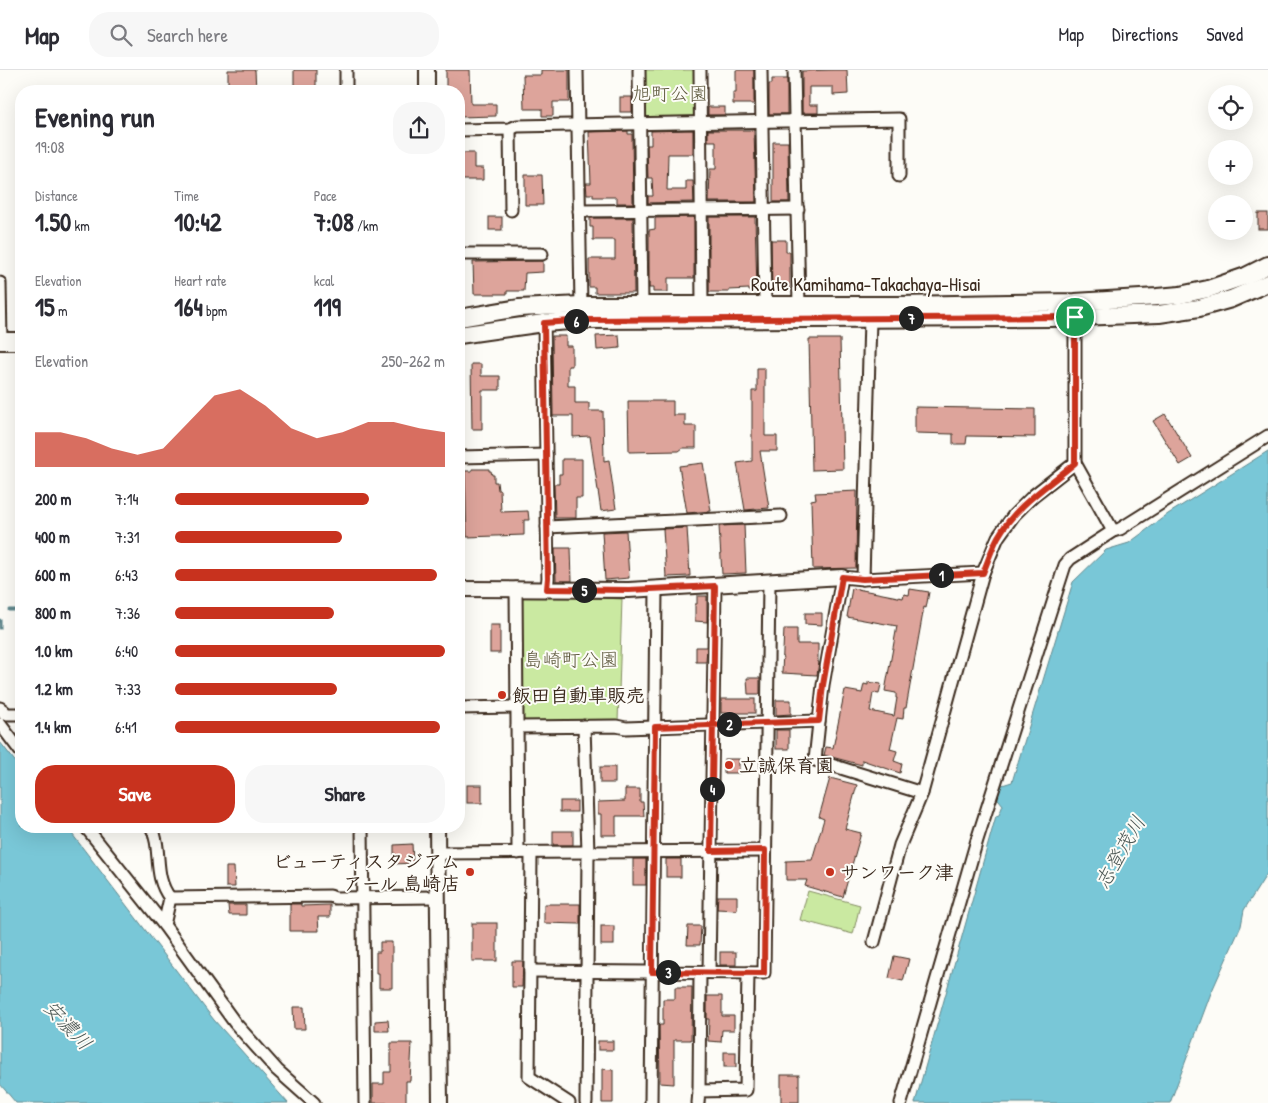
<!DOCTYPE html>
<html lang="en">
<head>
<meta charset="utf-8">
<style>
	body { margin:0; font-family:"Patrick Hand","Klee One",sans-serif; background:#f7f7f7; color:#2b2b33; height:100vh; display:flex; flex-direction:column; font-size:19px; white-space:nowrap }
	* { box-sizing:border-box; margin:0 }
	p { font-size:16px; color:#7c7c81 }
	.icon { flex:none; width:28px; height:28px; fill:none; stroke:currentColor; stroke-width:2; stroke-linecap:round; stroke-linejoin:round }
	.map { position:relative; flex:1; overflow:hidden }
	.details { position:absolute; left:15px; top:15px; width:450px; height:748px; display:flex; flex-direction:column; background:#fff; border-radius:20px; box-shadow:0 5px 20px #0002 }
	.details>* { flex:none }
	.controls { position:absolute; left:1208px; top:15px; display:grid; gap:10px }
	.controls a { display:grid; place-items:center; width:45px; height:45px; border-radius:50%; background:#fff; box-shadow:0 5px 20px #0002; font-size:25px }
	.pin { position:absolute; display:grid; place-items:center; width:42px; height:42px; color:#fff; margin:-21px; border:2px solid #fff; border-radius:50%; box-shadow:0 1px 5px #0007 }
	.km { position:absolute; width:25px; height:25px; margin:-12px; border-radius:50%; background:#222; color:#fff; font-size:14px; line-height:25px; text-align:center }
	.round { display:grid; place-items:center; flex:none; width:52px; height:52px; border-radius:20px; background:#f7f7f7 }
	.overview { display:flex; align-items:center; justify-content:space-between; height:85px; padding:0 20px }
	h1 { font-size:28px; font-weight:700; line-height:38px }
	.stats { display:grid; grid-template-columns:repeat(3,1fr); gap:8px; height:85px; padding:5px 20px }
	.stats div { display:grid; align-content:center }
	.stats b { font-size:25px; font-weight:700 }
	.stats small { font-size:14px; font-weight:400 }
	.stats p { font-size:14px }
	.chart { height:140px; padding:10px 20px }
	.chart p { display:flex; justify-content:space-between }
	.chart svg { width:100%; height:90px; margin-top:5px; fill:#c8321e; opacity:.7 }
	.cta { display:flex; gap:10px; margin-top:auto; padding:10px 20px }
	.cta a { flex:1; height:58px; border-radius:20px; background:#c8321e; color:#fff; font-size:20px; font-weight:700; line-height:58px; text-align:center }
	.cta a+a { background:#f7f7f7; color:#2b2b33 }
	ul { padding:0 20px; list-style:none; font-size:16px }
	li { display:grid; grid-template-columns:80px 60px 1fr; align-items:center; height:38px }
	li i { height:12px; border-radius:6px; background:#c8321e }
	header { display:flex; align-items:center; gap:30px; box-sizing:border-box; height:70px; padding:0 25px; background:#fff; border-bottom:1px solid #e1e1e2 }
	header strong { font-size:24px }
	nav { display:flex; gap:28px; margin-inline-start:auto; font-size:18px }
	.search { width:350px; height:45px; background:#f7f7f7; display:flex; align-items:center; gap:12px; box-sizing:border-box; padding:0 18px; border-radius:20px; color:#7c7c81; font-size:19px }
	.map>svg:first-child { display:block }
</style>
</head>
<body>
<header>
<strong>Map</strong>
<div class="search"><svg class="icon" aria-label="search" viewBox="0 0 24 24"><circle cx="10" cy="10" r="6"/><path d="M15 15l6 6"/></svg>Search here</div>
<nav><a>Map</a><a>Directions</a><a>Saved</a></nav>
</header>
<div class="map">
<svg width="1268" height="1033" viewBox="0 0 1268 1033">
	<rect width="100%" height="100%" fill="#fdfcf7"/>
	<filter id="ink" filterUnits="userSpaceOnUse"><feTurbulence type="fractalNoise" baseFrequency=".02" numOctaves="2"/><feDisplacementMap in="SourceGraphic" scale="10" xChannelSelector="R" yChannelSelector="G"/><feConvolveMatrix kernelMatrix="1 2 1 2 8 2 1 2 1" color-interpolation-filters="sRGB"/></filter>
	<g filter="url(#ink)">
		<!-- green -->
		<g fill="#cae9a1" stroke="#828a60">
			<path d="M 643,0 L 696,0 L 697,43 L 692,47 L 648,47 L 643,43 Z"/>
			<path d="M 524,524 L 622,529 L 618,652 L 525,652 L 522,650 L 521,527 Z"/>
			<path d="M 808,821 L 860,835 L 853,864 L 800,850 Z"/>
		</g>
		<!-- water -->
		<g fill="#79c7d7" stroke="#60888d">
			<path d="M 1268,381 L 1268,802 L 1244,840 L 1241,856 L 1211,923 L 1170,1033 L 915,1033 L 996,746 L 999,745 L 1003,735 L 995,725 L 999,716 L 1012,712 L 1073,512 L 1106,480 L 1129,473 L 1168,444 Z"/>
			<path d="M 0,672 L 21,699 L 21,756 L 66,756 L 214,950 L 288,1033 L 16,1033 L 0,1014 Z"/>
		</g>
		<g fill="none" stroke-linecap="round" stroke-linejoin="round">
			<!-- stream -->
			<g stroke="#60888d" stroke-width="3">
				<path d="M 9,540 L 21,540"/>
				<path d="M 0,550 L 0,558"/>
			</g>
		</g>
		<!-- building -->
		<g fill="#dda49b" stroke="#3b2a1e">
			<path d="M 228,0 L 255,0 L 256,21 L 228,21 Z"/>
			<rect x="294" y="0" width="22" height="21"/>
			<path d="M 446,0 L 470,0 L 471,34 L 496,34 L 496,46 L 459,47 L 459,21 L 446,21 Z"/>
			<path d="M 541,0 L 569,0 L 569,32 L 553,32 L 553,46 L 542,46 L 542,39 L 524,39 L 523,5 L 541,5 Z"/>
			<path d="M 736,0 L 754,0 L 754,34 L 733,34 L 733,23 L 736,23 Z"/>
			<path d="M 833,0 L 847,0 L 848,24 L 833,25 L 833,17 L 809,17 L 809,35 L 818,35 L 818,43 L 802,43 L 802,1 Z"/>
			<path d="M 772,9 L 787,9 L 787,44 L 769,44 L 769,14 L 772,14 Z"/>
			<rect x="620" y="27" width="12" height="15"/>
			<rect x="708" y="37" width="17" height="8"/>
			<path d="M 686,60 L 693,60 L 693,84 L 668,84 L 667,120 L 686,120 L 686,111 L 693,111 L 694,132 L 648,133 L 648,126 L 653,126 L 652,108 L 648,108 L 647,75 L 651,75 L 651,61 Z"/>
			<path d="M 708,60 L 754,60 L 756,132 L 709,132 L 710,99 L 716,99 L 716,71 L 708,71 Z"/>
			<path d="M 628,61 L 628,64 L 632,64 L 633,133 L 617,133 L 617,127 L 593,127 L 593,124 L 587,124 L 586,113 L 591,113 L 589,62 Z"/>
			<path d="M 773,72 L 788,72 L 789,132 L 773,132 Z"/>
			<path d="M 459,83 L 474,83 L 474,98 L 483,98 L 483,110 L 459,110 Z"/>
			<path d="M 525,105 L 542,105 L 543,135 L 525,135 Z"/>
			<rect x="1258" y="143" width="10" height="16"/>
			<rect x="489" y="147" width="13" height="13"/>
			<path d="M 694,147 L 694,208 L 668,208 L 668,222 L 653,222 L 653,218 L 649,218 L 649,160 L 655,159 L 655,148 Z"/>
			<path d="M 709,147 L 755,147 L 757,221 L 749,221 L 749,219 L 729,220 L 729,222 L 709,222 Z"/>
			<path d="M 590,148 L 633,148 L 634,223 L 595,223 L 595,217 L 589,217 L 589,189 L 615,189 L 615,170 L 593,170 L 593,157 L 590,157 Z"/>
			<path d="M 771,170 L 786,170 L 786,182 L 790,182 L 790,218 L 772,219 Z"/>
			<path d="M 543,191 L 543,202 L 525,203 L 524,221 L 507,221 L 507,224 L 474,224 L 473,192 Z"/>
			<path d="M 619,265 L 620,278 L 597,280 L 596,266 Z"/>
			<path d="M 552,266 L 566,266 L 566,276 L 572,276 L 572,296 L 568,296 L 568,316 L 575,316 L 575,333 L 589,333 L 589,341 L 603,341 L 604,391 L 609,390 L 616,439 L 601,441 L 590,366 L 573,367 L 573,346 L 553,346 Z"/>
			<path d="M 809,269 L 840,269 L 843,399 L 812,400 Z"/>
			<path d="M 471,294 L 481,294 L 481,306 L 500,306 L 500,320 L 482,320 L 482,359 L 472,359 Z"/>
			<path d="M 757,298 L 765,298 L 765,366 L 777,366 L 777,381 L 760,381 L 769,438 L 745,440 L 737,393 L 752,391 L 752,321 L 757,321 Z"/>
			<path d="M 628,331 L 673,331 L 673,345 L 685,345 L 685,356 L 696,356 L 696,378 L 683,378 L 679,381 L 629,382 Z"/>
			<path d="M 915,337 L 1035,339 L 1035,367 L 967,366 L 966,374 L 953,374 L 953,364 L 915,363 Z"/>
			<path d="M 1165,344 L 1192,388 L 1180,395 L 1153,351 Z"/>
			<path d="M 562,389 L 582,389 L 582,428 L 576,428 L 576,448 L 555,448 L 554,414 L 559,414 L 559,404 L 562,404 Z"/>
			<path d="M 703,393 L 711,441 L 687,443 L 679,396 Z"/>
			<path d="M 472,399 L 489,399 L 489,401 L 491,401 L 492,405 L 494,405 L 494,412 L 497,412 L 498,420 L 500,420 L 501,442 L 528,441 L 529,450 L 524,450 L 524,465 L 467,467 L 465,401 L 472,401 Z"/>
			<path d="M 857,421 L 856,498 L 813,499 L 811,430 L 816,429 L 815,423 Z"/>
			<path d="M 744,455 L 746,503 L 722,504 L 719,456 Z"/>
			<path d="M 687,458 L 690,506 L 666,507 L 663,459 Z"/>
			<path d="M 626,461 L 629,508 L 605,510 L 602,462 Z"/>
			<path d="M 555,478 L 571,478 L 572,511 L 556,511 Z"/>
			<path d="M 852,518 L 903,528 L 904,524 L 909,525 L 910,519 L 929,522 L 926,538 L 924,537 L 906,638 L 904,638 L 903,649 L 897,648 L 890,679 L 897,681 L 894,691 L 902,694 L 900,703 L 862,690 L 862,695 L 824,685 L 826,677 L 833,678 L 845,620 L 862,623 L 864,614 L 868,615 L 868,612 L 881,614 L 879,624 L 873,623 L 870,641 L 894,646 L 897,628 L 896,628 L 896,623 L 885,621 L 897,556 L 847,547 Z"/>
			<path d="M 697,526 L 707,526 L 707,552 L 695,551 L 695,534 L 697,534 Z"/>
			<path d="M 805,543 L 822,543 L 822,555 L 805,554 Z"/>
			<rect x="490" y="555" width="10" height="28"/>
			<path d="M 784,559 L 797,559 L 797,574 L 818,574 L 818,592 L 819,592 L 817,605 L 782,603 Z"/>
			<path d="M 696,577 L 707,577 L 706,592 L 696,592 Z"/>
			<path d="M 747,608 L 760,608 L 760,624 L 748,624 Z"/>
			<rect x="721" y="629" width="34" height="14"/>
			<path d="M 776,630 L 791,630 L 791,644 L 776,645 Z"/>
			<rect x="776" y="660" width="13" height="19"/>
			<rect x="724" y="689" width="15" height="14"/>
			<rect x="600" y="697" width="15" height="16"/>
			<path d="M 830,708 L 857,715 L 845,759 L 861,763 L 843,827 L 805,816 L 807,810 L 786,810 L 786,791 L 812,790 L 824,749 L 819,747 Z"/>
			<rect x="467" y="715" width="15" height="18"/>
			<path d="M 625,719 L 640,719 L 640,732 L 643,732 L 644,746 L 616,746 L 616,765 L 601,765 L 601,744 L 598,744 L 598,732 L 625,731 Z"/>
			<rect x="560" y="731" width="17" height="11"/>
			<rect x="553" y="761" width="20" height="14"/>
			<path d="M 412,774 L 413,793 L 394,794 L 394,775 Z"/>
			<rect x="633" y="789" width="13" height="26"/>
			<rect x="666" y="789" width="15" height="18"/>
			<path d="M 226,797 L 234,797 L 235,817 L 226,817 Z"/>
			<path d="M 718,826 L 737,826 L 737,840 L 717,839 Z"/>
			<path d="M 290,834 L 301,834 L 301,836 L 330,835 L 330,847 L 318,847 L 319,861 L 290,861 Z"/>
			<path d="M 544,834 L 580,834 L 580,854 L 544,853 Z"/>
			<path d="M 228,835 L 246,835 L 246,845 L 229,845 Z"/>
			<rect x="472" y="853" width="25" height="38"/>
			<rect x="601" y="856" width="13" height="19"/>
			<path d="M 688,856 L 701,856 L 700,875 L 687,875 Z"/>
			<path d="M 380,872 L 392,872 L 392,918 L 379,918 L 379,903 L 376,903 L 376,882 L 380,882 Z"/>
			<rect x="720" y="882" width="16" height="13"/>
			<path d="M 894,886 L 909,889 L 903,911 L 889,908 Z"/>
			<path d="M 512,891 L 523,891 L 522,917 L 512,917 Z"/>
			<path d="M 675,917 L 692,917 L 691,970 L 674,970 L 674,1014 L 660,1013 L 659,955 L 663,955 L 663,929 L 675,929 Z"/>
			<path d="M 707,926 L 722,926 L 722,946 L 734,946 L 734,960 L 722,960 L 721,972 L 708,971 L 709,949 L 707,949 Z"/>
			<path d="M 293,937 L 304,937 L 305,959 L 294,959 Z"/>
			<path d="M 388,950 L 389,961 L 375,961 L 375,951 Z"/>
			<rect x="598" y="971" width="15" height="9"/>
			<path d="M 391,973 L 412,973 L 410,1011 L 406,1011 L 406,1033 L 373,1033 L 373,1014 L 384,1014 L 384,1002 L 391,1002 Z"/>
			<rect x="724" y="982" width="12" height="15"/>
			<path d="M 602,999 L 613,1000 L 613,1033 L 602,1033 Z"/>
			<rect x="781" y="1005" width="18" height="27"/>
		</g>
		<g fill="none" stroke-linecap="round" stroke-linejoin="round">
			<defs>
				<g id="minor">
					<path d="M 346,0 L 346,21"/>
					<path d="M 577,0 L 581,235"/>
					<path d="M 639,0 L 642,235"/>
					<path d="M 700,0 L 702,235"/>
					<path d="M 761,0 L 765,235"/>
					<path d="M 794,0 L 799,235"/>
					<path d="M 510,59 L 511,140"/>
					<path d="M 459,60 L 510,59 L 517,56 L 899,49 L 899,106"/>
					<path d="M 579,141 L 798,139"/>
					<path d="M 459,184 L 542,184"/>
					<path d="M 0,213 L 1,271"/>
					<path d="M 1075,247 L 1075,393 L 1113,461"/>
					<path d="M 544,253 L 548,508 L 547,519"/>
					<path d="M 459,387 L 546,385"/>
					<path d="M 547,457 L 781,446"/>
					<path d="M 863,509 L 870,249"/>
					<path d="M 516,518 L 518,783"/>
					<path d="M 0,638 L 4,641 L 4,644 L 21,644"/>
					<path d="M 459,638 L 517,637"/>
					<path d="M 0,654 L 21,682"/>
					<path d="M 584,656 L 588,782 L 586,1033"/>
					<path d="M 517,657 L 616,656 L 626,658 L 819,651"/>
					<path d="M 922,723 L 815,690 L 823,615 L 842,507 L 863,509 L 983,503"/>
					<path d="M 85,756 L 164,855 L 235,953 L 277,1000 L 314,1033"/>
					<path d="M 151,756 C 163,779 152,805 170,828 L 164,855"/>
					<path d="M 362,756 L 365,1033"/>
					<path d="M 437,783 L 765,781"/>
					<path d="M 531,784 L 529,1007 L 569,1033"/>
					<path d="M 170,828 L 330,826 L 335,828 L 438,827"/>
					<path d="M 874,872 L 900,775 L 922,723 L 983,503 L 998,467 L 1014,445 L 1034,425 L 1075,393"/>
					<path d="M 530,901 L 764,903 L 769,513"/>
					<path d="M 709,902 L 715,516"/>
					<path d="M 699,1021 L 700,903"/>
					<path d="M 651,1033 L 656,519"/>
					<path d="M 698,1033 L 699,1021 L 746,1020 L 748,903"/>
					<path d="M 901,1033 L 977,770 L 1065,495 L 1070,489 L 1113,461 L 1120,459 L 1268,366"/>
				</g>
				<g id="tertiary">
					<path d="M 427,0 L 427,21"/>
					<path d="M 459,519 L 629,520 L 842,507"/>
					<path d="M 437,756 L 440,1033"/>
				</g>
				<g id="secondary">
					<path d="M 459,248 L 519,238 L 581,235 L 899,235 L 1075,232 L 1157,227 L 1180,225 L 1208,219 L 1246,206 L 1268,195"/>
					<path d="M 459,265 L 544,253 L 583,250 L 1051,248 L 1159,244 L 1199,238 L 1231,229 L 1268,213"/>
					<path d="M 0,271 L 21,271"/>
				</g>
			</defs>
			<!-- minor casing -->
			<use href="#minor" stroke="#3b2a1e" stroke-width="15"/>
			<!-- tertiary casing -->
			<use href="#tertiary" stroke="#3b2a1e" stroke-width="18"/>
			<!-- secondary casing -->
			<use href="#secondary" stroke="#3b2a1e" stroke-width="20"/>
			<!-- minor -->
			<use href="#minor" stroke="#fdfcf7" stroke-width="11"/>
			<!-- tertiary -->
			<use href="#tertiary" stroke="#fdfcf7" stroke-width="14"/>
			<!-- secondary -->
			<use href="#secondary" stroke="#fdfcf7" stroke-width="16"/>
		</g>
	</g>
	<g fill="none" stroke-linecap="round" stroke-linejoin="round" filter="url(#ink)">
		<defs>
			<path id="route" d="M 1075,247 L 1075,393 C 1048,416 1016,435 998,467 C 992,478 988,491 983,503 L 863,509 L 842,507 L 823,615 L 819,651 L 655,657 L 652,902 L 764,903 L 765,780 L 711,781 L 715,516 L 629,520 L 547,519 L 548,508 L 544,253 L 584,250 L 1075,247"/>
		</defs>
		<!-- route casing -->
		<use href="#route" stroke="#fff" stroke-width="10"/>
		<!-- route -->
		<use href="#route" stroke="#c8321e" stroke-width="6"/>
	</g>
	<!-- markers -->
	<g fill="#c8321e" stroke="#fdfcf7" stroke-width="2">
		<circle cx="502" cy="625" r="5"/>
		<circle cx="729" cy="695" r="5"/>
		<circle cx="470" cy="802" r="5"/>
		<circle cx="830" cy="802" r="5"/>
	</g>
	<g text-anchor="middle" stroke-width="4" stroke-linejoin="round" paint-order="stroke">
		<!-- park labels -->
		<g font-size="19" fill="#5f5a3f" stroke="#fdfcf7">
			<text x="670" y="30">旭町公園</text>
			<text x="571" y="596">島崎町公園</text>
		</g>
		<!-- street labels -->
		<g font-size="19" fill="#3b2a1e" stroke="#fdfcf7">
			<text x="866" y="221">Route Kamihama-Takachaya-Hisai</text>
		</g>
		<!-- poi labels -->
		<g font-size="19" font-weight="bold" fill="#3b2a1e" stroke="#fdfcf7" text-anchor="start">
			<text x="512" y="632">飯田自動車販売</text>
			<text x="739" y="702">立誠保育園</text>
			<text x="460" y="798" text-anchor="end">ビューティスタジアム<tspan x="460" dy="22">アール 島崎店</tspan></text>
			<text x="840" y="809">サンワーク津</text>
		</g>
		<!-- water labels -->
		<g font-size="20" font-style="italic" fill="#4e5956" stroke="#fdfcf7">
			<text transform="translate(1120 782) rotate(-60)" y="7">志登茂川</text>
			<text transform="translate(68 955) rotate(47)" y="7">安濃川</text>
		</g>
	</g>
</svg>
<div class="controls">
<a><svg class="icon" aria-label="locate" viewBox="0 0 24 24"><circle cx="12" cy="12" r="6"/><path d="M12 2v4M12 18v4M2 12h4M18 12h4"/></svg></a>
<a>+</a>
<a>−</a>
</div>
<div class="pin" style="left:1075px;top:247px;background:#1e9e55"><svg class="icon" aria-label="arrive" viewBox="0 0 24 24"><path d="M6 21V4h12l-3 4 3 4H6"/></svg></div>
<b class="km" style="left:941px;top:505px">1</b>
<b class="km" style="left:729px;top:654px">2</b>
<b class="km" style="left:668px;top:902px">3</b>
<b class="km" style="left:712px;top:719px">4</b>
<b class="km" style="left:584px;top:520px">5</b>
<b class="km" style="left:576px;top:251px">6</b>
<b class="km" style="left:911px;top:248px">7</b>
<section class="details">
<div class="overview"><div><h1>Evening run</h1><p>19:08</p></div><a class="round"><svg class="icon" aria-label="share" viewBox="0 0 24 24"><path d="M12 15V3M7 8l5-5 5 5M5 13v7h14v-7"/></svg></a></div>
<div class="stats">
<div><p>Distance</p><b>1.50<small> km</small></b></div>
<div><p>Time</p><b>10:42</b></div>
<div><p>Pace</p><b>7:08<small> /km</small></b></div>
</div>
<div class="stats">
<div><p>Elevation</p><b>15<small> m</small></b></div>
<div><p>Heart rate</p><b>164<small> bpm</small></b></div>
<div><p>kcal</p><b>119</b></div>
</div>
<div class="chart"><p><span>Elevation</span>250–262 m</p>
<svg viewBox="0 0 160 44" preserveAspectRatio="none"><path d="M0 44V27L10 27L20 30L30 35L40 38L50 35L60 22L70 9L80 6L90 14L100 25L110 30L120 27L130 22L140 22L150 25L160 27V44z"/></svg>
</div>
<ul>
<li><b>200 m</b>7:14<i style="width:72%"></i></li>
<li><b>400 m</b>7:31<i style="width:62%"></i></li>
<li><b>600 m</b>6:43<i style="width:97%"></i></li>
<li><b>800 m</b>7:36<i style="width:59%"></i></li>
<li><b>1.0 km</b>6:40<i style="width:100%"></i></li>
<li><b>1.2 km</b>7:33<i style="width:60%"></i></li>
<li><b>1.4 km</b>6:41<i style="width:98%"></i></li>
</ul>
<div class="cta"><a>Save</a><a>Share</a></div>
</section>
</div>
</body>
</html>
